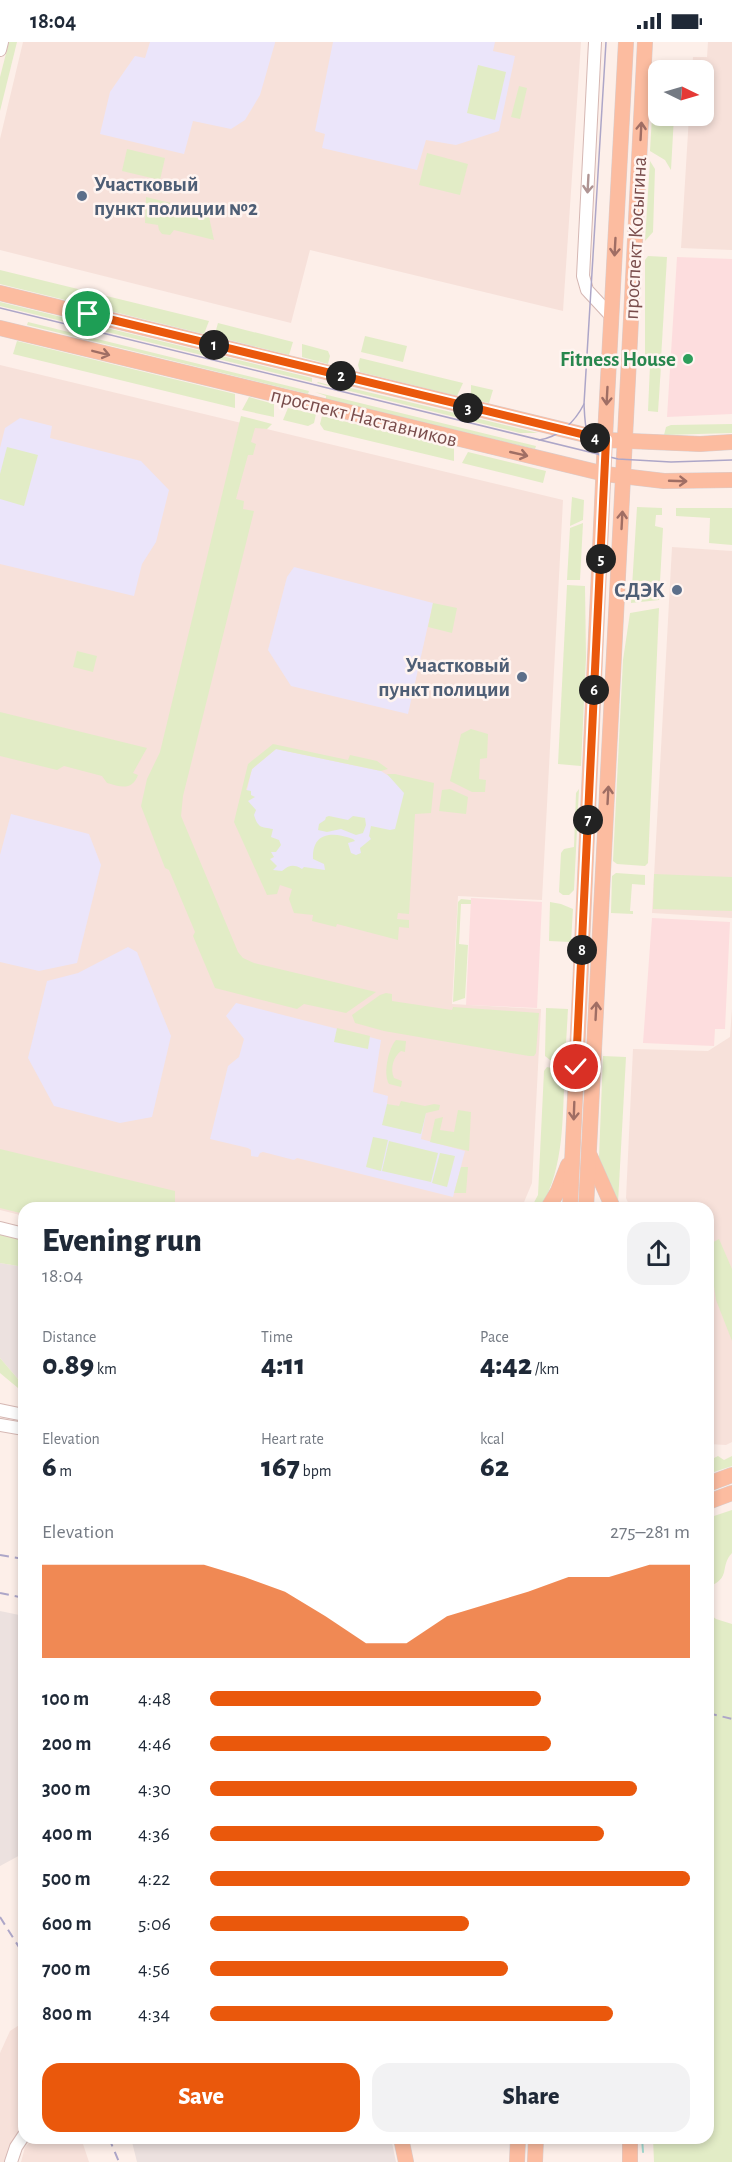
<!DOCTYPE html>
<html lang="en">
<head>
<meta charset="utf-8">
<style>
	body { margin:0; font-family:"Alegreya Sans",sans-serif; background:#f2f2f3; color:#1f2937; height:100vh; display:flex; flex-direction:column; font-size:22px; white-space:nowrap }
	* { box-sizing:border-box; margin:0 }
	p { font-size:20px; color:#747a83 }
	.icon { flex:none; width:33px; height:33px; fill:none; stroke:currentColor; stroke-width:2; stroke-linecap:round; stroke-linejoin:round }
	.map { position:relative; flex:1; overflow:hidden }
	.sheet { position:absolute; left:18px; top:1160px; width:696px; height:942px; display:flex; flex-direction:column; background:#fff; border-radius:18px; box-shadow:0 3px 9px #0003 }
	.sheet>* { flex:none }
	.needle { width:39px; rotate:95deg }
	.buttons { position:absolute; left:648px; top:18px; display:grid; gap:12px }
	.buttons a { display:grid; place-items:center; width:66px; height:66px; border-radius:12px; background:#fff; box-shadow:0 3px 9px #0003; font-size:30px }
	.pin { position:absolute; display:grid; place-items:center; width:51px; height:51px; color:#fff; margin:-26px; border:3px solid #fff; border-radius:50%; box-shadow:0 2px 6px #0007 }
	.km { position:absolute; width:30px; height:30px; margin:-15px; border-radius:50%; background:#222; color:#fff; font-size:16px; line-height:30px; text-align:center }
	.round { display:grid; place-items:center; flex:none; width:63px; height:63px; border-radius:18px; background:#f2f2f3 }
	.head { display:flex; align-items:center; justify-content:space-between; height:102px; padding:0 24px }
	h1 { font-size:33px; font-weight:800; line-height:45px }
	.metrics { display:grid; grid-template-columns:repeat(3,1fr); gap:9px; height:102px; padding:6px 24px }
	.metrics div { display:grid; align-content:center }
	.metrics b { font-size:30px; font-weight:800 }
	.metrics small { font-size:16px; font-weight:400 }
	.metrics p { font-size:16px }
	.chart { height:168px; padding:12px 24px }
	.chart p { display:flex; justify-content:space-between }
	.chart svg { width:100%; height:108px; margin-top:6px; fill:#ea580c; opacity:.7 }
	.button { display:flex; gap:12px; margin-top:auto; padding:12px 24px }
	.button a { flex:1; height:69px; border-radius:18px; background:#ea580c; color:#fff; font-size:24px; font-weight:800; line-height:69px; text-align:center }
	.button a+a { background:#f2f2f3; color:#1f2937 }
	ul { padding:0 24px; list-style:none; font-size:20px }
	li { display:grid; grid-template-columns:96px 72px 1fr; align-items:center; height:45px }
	li i { height:15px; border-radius:8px; background:#ea580c }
	.status { display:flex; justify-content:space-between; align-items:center; height:42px; padding:0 30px; background:#fff; direction:ltr }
	.status svg { height:16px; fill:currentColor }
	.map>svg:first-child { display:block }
</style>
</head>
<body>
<div class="status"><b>18:04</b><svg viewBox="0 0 49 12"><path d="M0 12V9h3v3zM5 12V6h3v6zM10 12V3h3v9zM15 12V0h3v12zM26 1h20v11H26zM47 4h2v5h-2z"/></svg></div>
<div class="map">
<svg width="732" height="2120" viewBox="0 0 732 2120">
	<rect width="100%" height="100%" fill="#fdefe9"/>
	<!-- residential -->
	<g fill="#f7e1da">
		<path d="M 23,0 L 581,0 L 563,269 L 310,208 L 291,281 L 0,208 L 0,97 Z"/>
		<path d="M 708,0 L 732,0 L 732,208 L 681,206 L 689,74 L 704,74 L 704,28 L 692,28 L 693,15 L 707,15 Z"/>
		<path d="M 0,323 L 563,458 L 542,858 L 458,854 L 452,962 L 541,967 L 532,1141 L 522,1165 L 24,1166 L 24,1174 L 0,1168 Z"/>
		<path d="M 672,505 L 732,509 L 732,876 L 652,871 Z"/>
		<path d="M 732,967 L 732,1400 L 726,1403 L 708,1402 L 708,1166 L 630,1165 L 626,1156 L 633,1007 L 708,1009 L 730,995 Z"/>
		<path d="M 24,1980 L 24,2084 L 12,2103 L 8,2120 L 0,2120 L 0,2011 L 10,1989 Z"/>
		<path d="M 34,2096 L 81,2096 L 89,2120 L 21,2120 L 25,2105 Z"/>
	</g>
	<!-- commercial -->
	<g fill="#fdddde">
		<path d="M 677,215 L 732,217 L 732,372 L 667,375 Z"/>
		<path d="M 471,856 L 542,860 L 537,966 L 466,963 Z"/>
		<path d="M 652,876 L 730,880 L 725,987 L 715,987 L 714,1004 L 643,1001 Z"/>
	</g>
	<!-- industrial -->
	<g fill="#ece1df">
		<path d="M 0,1221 L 24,1225 L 24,1339 L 18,1337 L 0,1316 Z"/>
		<path d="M 0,1569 L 24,1574 L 24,1811 L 0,1824 Z"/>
		<path d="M 131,2096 L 391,2096 L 396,2120 L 137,2120 Z"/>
	</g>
	<!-- education -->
	<g fill="#ebe5fa">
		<path d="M 150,0 L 275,0 L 275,1 L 260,53 L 245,78 L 231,87 L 193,79 L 184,112 L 100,92 L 110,50 L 135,14 L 145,16 Z"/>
		<path d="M 333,0 L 495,0 L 493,9 L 515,14 L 499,89 L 456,103 L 426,98 L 417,128 L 322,106 L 325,92 L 315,89 Z"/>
		<path d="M 20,376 L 52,384 L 50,396 L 141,419 L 169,448 L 156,500 L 142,522 L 134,554 L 0,522 L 0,406 L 5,386 Z"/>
		<path d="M 294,525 L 433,561 L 408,672 L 291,644 L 268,608 L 287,535 Z"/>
		<path d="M 276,707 L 381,729 L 412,749 L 396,829 L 281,842 L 239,781 L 252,727 Z"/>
		<path d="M 11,772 L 89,792 L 101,823 L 77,921 L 39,929 L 0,920 L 0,813 Z"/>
		<path d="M 128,905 L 137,910 L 171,994 L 152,1075 L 120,1081 L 54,1064 L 28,1016 L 47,939 L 78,931 Z"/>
		<path d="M 236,961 L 381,998 L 373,1050 L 388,1054 L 387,1062 L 426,1071 L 421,1097 L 465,1109 L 453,1155 L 297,1116 L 294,1118 L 263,1110 L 260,1111 L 258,1115 L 251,1114 L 251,1108 L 248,1106 L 210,1097 L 228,1024 L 239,1015 L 244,997 L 226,974 Z"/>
	</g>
	<!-- green -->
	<g fill="#e2ecc6">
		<path d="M 9,0 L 17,0 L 0,69 L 0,35 Z"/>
		<path d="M 655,21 L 676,22 L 676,28 L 658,28 L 658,74 L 674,74 L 671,128 L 665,118 L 650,109 Z"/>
		<path d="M 478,23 L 506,30 L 495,78 L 467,71 Z"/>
		<path d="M 519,44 L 527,46 L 520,77 L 511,75 Z"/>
		<path d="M 127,107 L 165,116 L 160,138 L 122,129 Z"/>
		<path d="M 427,111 L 468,122 L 460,153 L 419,143 Z"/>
		<path d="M 650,119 L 655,127 L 653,190 L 645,199 Z"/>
		<path d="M 146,155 L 208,170 L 214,198 L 174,188 L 170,193 L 162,192 L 159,188 L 158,183 L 145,181 Z"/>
		<path d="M 648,214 L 667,215 L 661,317 L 645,316 L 645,218 Z"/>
		<path d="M 0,228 L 209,279 L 204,292 L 0,242 Z"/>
		<path d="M 0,260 L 312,336 L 312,340 L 0,264 Z"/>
		<path d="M 28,280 L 309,349 L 308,352 L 27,283 Z"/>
		<path d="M 218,281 L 293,300 L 289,313 L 218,295 L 216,288 Z"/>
		<path d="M 365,294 L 407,304 L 403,320 L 361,310 Z"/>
		<path d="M 17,299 L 235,352 L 235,366 L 13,312 Z"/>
		<path d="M 302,302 L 328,309 L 330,314 L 328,322 L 302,315 Z"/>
		<path d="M 360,316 L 463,341 L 457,354 L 360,330 L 358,323 Z"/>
		<path d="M 650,323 L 661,324 L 658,370 L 648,369 Z"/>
		<path d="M 318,340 L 329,343 L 330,341 L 538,391 L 520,391 L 317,341 Z"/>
		<path d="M 471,343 L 493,348 L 489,361 L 471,357 Z"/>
		<path d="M 315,350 L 536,404 L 535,407 L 326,357 L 326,354 Z"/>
		<path d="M 249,355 L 274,362 L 274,375 L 242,368 Z"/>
		<path d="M 288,366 L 316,372 L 314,381 L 308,384 L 283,378 Z"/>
		<path d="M 241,374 L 272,382 L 267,387 L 255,386 L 251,400 L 256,402 L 253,413 L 248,413 L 236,457 L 244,459 L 243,467 L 254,469 L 183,754 L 181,774 L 238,910 L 243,916 L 254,921 L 376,950 L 346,971 L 304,962 L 297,967 L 215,946 L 193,894 L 195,890 L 169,828 L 165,826 L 141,764 L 147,737 L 160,710 Z"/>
		<path d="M 322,374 L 454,406 L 454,419 L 324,388 L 320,382 Z"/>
		<path d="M 732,382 L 732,391 L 664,393 L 666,385 L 671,383 Z"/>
		<path d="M 7,405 L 38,413 L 24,464 L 0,457 L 0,432 Z"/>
		<path d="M 468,410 L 546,429 L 543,441 L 462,421 Z"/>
		<path d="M 572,455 L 584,458 L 583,478 L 570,484 Z"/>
		<path d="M 637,465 L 662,466 L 662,473 L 656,473 L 655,484 L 663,486 L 659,558 L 631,561 Z"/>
		<path d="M 676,466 L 732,466 L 732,503 L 709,501 L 710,476 L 676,474 Z"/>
		<path d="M 583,481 L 580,538 L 567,538 L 570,486 Z"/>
		<path d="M 567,543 L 585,544 L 586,616 L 581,724 L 558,722 Z"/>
		<path d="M 433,561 L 457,566 L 452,591 L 428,585 Z"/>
		<path d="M 659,566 L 648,821 L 645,824 L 617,822 L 613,819 L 623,618 L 630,571 Z"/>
		<path d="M 77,609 L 97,614 L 93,630 L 73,625 Z"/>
		<path d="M 0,670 L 147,706 L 133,731 L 138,733 C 132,749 121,745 107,741 L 102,734 L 64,724 L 57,728 L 0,714 Z"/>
		<path d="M 471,687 L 488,692 L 487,716 L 480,717 L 479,737 L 486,738 L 485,750 L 472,750 L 450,739 L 461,692 Z"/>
		<path d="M 273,702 L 348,718 L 350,713 L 377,719 L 388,727 L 381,729 L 276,707 L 252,727 L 246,748 L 251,749 L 251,753 L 255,755 L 248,759 L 256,768 L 254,773 C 258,786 261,785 273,787 L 271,795 L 279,798 L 281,803 L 276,810 L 271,810 L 274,815 L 270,817 L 277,824 L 273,828 L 282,829 C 289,823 294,822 302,827 L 304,825 L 325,828 L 324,822 L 313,817 C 312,790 332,789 353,797 L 355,799 L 348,801 L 351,811 L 356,813 L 361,811 L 360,806 L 371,797 L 369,794 L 371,784 L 390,788 L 395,787 L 404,751 L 387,732 L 395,732 L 434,741 L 431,771 L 415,772 L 409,872 L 398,871 L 397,877 L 409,878 L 409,886 L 399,885 L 398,898 L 337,882 L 336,885 L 312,879 L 313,873 L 294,871 L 289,857 L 292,847 L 280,843 L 277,852 L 267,853 L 234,780 L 248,722 Z"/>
		<path d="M 450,747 L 468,755 L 466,772 L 439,769 L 442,748 Z"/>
		<path d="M 579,747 L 574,848 L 569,853 L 563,853 L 559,850 L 561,811 L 564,807 L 574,805 L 576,751 Z"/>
		<path d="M 329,774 L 348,778 L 353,774 L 365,776 L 366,783 L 363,791 L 356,793 L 341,787 L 327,790 L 318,788 L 319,782 L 325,778 L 326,775 Z"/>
		<path d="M 616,831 L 645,833 L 645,843 L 632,842 L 630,869 L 633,869 L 633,872 L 611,871 L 612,834 Z"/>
		<path d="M 654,832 L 732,835 L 732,869 L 653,867 Z"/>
		<path d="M 461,857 L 471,858 L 471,862 L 461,862 L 459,902 L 468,903 L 465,956 L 453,960 L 458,860 Z"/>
		<path d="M 550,860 L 561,862 L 573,867 L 571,900 L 549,899 Z"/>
		<path d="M 386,951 L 392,952 L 392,959 L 452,968 L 453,965 L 539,971 L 536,1011 L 534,1014 L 529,1014 L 384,989 L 355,981 L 352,973 L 380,953 Z"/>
		<path d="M 546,966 L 568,967 L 565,1019 L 550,1018 L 545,1014 Z"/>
		<path d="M 337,986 L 370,994 L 368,1007 L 334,1000 Z"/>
		<path d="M 396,998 L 406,999 L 405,1010 L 401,1009 C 393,1015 390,1027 394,1036 L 402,1039 L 401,1045 L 389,1042 C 383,1032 388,1007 396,998 Z"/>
		<path d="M 603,1014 L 626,1015 L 618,1161 L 602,1129 L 599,1115 Z"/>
		<path d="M 547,1025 L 565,1029 C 562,1075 565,1124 541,1165 L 531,1166 L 538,1153 L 544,1029 Z"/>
		<path d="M 401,1059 L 425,1064 L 434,1062 L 440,1063 L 439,1068 L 426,1071 L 421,1092 L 382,1083 L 387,1062 L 399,1064 Z"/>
		<path d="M 458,1068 L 471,1070 L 469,1109 L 430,1100 L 435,1077 L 443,1075 L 440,1088 L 454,1090 Z"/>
		<path d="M 373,1095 L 388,1098 L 381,1129 L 366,1125 Z"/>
		<path d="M 389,1099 L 438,1111 L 431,1140 L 382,1129 Z"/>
		<path d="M 0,1107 L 175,1149 L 175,1160 L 181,1165 L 24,1166 L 24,1172 L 0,1166 Z"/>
		<path d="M 440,1111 L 455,1114 L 447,1145 L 432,1141 Z"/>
		<path d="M 461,1125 L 468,1125 L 466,1151 L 454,1151 Z"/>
		<path d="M 0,1191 L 24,1197 L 24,1225 L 0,1221 Z"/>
		<path d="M 719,1197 L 732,1227 L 732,1299 L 716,1258 L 708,1203 Z"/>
		<path d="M 0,1316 L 18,1337 L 24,1339 L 24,1351 L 0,1331 Z"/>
		<path d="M 718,1414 L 724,1418 L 732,1414 L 732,1424 L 708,1432 L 708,1419 Z"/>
		<path d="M 732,1468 L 732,1511 C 719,1525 732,1536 708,1545 L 708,1476 Z"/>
		<path d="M 708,1571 L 716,1577 L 732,1582 L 732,2120 L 654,2120 L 653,2096 L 708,2096 L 708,1612 L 712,1593 L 708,1590 Z"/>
	</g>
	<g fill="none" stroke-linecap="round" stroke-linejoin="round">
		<!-- stream -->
		<path stroke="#a2dad0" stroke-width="2" d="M 642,2096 L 643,2110"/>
		<defs>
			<g id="minor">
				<path d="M 595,0 L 583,234 L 587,248 L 612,275"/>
				<path d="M 0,8 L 2,0"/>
				<path d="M 0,1186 L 24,1192"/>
				<path d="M 0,1368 L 24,1373"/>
				<path d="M 0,1383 L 24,1387"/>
				<path d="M 11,2120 L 16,2105 L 24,2093"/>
			</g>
			<g id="major">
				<path d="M 0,251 L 606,398 L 700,402 L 732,400"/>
				<path d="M 0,286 L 605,432 L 664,439 L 732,438"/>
				<path d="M 590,1114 L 613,1166"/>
				<path d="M 548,1166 L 558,1149 L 568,1123"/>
				<path d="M 570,1166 L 606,375 L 626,0"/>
				<path d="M 586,1166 L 645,0"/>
				<path d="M 708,1442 L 732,1433"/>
				<path d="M 708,1460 L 732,1451"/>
				<path d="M 401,2096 L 406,2120"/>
				<path d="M 630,2096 L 630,2120"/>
				<path d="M 517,2120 L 518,2096"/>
				<path d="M 535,2120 L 536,2096"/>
			</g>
		</defs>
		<!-- minor casing -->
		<use href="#minor" stroke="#d5b7b3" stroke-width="14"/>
		<!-- major casing -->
		<use href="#major" stroke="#d9cdcd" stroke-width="16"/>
		<!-- minor -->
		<use href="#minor" stroke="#fff" stroke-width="12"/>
		<!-- major -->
		<use href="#major" stroke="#fcbca0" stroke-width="15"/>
		<!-- tram -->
		<g stroke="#ada6c8" stroke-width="1.5">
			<path d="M 0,266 L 618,417 L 671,420 L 732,418"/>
			<path d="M 539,398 C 559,395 575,380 584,362"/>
			<path d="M 601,415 C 585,400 585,382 584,362 L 606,0"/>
		</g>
		<!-- rail -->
		<g stroke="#ada6c8" stroke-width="2" stroke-dasharray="9 6" stroke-linecap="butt">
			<path d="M 0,1513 L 24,1517"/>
			<path d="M 0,1551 L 24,1556"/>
			<path d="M 708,1671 L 732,1677"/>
			<path d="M 0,1875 L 24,1913"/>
			<path d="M 109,2096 L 119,2120"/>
		</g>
	</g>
	<!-- one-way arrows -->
	<defs><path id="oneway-shaft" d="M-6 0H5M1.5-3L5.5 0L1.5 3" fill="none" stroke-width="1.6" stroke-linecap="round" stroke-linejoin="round" transform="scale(1.5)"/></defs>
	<g stroke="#a06e64">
		<use href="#oneway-shaft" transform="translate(641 89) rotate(-87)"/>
		<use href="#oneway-shaft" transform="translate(615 205) rotate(93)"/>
		<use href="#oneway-shaft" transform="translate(101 311) rotate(14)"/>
		<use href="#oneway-shaft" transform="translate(607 354) rotate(93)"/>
		<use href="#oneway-shaft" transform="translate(519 412) rotate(13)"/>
		<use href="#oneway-shaft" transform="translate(678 439) rotate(2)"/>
		<use href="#oneway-shaft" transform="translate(622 478) rotate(-87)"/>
		<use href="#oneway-shaft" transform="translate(608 753) rotate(-87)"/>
		<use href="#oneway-shaft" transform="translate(596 969) rotate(-87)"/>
		<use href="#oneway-shaft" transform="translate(574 1069) rotate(92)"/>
	</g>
	<use stroke="#af9493" href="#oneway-shaft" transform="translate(588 142) rotate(93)"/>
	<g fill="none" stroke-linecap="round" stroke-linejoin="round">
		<defs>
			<path id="route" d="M 88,272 L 606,398 L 576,1025"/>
		</defs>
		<!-- route casing -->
		<use href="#route" stroke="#fff" stroke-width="12"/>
		<!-- route -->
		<use href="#route" stroke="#ea580c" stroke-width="8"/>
	</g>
	<!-- markers -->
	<g fill="#5c6f8a" stroke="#fff4f0" stroke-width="2">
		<circle cx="82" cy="154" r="6"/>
		<circle cx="677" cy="548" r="6"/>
		<circle cx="522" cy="635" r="6"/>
	</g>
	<circle fill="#2e9e5b" stroke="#fff4f0" stroke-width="2" cx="688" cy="317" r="6"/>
	<g text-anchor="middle" stroke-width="5" stroke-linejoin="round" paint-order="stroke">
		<!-- service labels -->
		<g font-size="21" font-weight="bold" fill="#4e5e75" stroke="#fff4f0" text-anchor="end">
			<text x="94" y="149" text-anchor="start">Участковый<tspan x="94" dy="24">пункт полиции №2</tspan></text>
			<text x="665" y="555">СДЭК</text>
			<text x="510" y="630">Участковый<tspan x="510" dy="24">пункт полиции</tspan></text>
		</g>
		<!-- street labels -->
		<g font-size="21" fill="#794c4b" stroke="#fff4f0">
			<text transform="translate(635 196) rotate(-87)" y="7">проспект Косыгина</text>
			<text transform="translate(364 375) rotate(14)" y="7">проспект Наставников</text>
		</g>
		<!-- leisure labels -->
		<g font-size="21" font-weight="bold" fill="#27864d" stroke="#fff4f0" text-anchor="end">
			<text x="676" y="324">Fitness House</text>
		</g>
	</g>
</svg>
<div class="buttons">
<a><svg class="needle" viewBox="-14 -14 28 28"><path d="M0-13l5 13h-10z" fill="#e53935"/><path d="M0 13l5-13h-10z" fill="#747a83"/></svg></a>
</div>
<div class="pin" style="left:88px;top:272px;background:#1e9e55"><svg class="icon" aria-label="arrive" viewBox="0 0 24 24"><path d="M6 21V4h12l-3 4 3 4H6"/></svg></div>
<div class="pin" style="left:576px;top:1025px;background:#d93025"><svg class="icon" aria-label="check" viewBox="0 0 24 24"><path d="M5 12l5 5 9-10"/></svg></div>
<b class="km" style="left:214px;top:303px">1</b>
<b class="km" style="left:341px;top:334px">2</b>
<b class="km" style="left:468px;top:366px">3</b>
<b class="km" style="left:595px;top:396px">4</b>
<b class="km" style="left:601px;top:517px">5</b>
<b class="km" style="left:594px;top:648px">6</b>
<b class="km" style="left:588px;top:778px">7</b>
<b class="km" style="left:582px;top:908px">8</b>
<section class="sheet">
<div class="head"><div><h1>Evening run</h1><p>18:04</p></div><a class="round"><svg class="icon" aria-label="share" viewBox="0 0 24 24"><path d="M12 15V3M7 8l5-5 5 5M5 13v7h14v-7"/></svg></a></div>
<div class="metrics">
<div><p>Distance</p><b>0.89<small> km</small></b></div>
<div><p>Time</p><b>4:11</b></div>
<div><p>Pace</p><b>4:42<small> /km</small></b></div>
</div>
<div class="metrics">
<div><p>Elevation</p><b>6<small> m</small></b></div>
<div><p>Heart rate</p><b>167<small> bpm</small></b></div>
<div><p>kcal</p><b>62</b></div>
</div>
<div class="chart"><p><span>Elevation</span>275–281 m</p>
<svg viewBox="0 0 160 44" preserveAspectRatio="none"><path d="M0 44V6L10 6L20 6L30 6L40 6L50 11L60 17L70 27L80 38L90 38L100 27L110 22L120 17L130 11L140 11L150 6L160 6V44z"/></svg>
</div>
<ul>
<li><b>100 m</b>4:48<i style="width:69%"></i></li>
<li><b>200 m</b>4:46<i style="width:71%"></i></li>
<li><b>300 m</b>4:30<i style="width:89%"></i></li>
<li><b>400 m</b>4:36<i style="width:82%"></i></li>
<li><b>500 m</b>4:22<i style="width:100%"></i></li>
<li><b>600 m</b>5:06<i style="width:54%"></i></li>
<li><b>700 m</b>4:56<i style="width:62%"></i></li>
<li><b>800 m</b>4:34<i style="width:84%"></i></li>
</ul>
<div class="button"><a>Save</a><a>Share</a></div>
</section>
</div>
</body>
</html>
